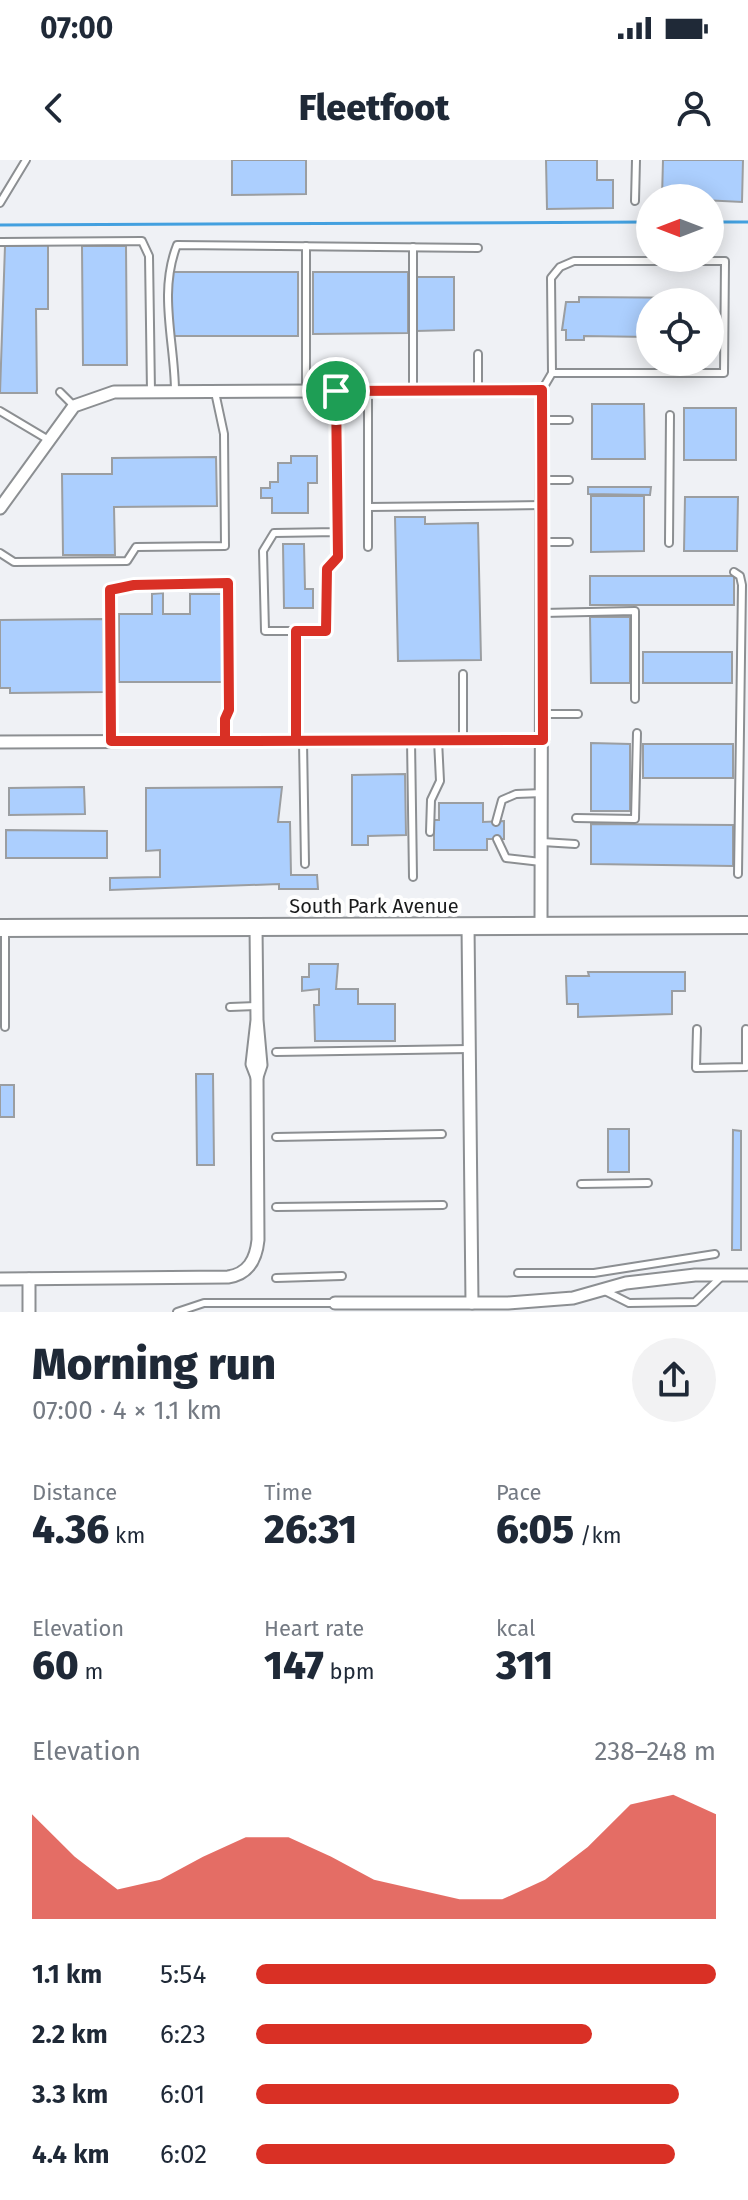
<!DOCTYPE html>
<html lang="en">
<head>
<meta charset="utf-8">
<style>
	body { margin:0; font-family:"Fira Sans",sans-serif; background:#f2f2f3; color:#1f2937; height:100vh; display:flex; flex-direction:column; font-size:30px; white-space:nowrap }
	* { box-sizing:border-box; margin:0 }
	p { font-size:26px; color:#747a83 }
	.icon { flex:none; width:44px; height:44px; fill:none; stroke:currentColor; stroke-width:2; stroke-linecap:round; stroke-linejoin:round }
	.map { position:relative; height:1152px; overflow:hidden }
	.side { display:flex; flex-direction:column; background:#fff; flex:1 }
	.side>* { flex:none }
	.needle { width:52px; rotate:270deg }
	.tools { position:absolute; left:636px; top:24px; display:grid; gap:16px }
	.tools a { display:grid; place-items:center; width:88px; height:88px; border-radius:50%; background:#fff; box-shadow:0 4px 20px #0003; font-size:40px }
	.pin { position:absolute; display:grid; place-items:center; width:68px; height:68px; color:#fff; margin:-34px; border:4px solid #fff; border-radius:50%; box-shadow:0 2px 8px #0007 }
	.round { display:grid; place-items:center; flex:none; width:84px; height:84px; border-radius:42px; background:#f2f2f3 }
	.overview { display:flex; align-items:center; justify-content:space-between; height:136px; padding:0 32px }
	h1 { font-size:44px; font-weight:800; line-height:60px }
	.metrics { display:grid; grid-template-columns:repeat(3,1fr); gap:12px; height:136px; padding:8px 32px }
	.metrics div { display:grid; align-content:center }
	.metrics b { font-size:40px; font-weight:800 }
	.metrics small { font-size:22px; font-weight:400 }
	.metrics p { font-size:22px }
	.chart { height:224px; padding:16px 32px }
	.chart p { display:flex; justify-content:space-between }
	.chart svg { width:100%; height:144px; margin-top:8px; fill:#d93025; opacity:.7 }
	ul { padding:0 32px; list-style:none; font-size:26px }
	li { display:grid; grid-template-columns:128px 96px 1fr; align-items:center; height:60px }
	li i { height:20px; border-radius:10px; background:#d93025 }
	.status { display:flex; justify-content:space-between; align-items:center; height:56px; padding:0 40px; background:#fff; direction:ltr }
	.status svg { height:22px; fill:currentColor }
	header { display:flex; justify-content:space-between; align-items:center; height:104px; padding:0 32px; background:#fff; font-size:36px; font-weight:800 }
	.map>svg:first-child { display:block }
</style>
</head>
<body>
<div class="status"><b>07:00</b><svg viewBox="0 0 49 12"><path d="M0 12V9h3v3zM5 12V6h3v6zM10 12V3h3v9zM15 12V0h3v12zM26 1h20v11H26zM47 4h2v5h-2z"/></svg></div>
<header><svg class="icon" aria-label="back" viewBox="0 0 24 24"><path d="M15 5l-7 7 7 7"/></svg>Fleetfoot<svg class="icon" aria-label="person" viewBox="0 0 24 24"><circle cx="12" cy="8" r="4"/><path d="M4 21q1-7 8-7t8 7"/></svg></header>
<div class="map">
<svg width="748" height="1152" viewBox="0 0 748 1152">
	<rect width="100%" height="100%" fill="#eff1f5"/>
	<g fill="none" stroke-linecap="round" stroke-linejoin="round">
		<!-- stream -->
		<g stroke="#43a0df" stroke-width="3">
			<path d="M 710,62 L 748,62"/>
			<path d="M 0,65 L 650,62"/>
		</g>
	</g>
	<!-- building -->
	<g fill="#accffe" stroke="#9b9ea1" stroke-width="2">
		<path d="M 232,0 L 306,0 L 306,34 L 232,35 Z"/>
		<path d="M 546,0 L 597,0 L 597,20 L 613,20 L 613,48 L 547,49 Z"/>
		<path d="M 663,0 L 743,0 L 742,42 L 662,38 Z"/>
		<path d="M 48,85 L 48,149 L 36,149 L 37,233 L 0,233 L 5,86 Z"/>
		<path d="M 82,86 L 126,86 L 127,205 L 83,205 Z"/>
		<rect x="172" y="112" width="126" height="64"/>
		<path d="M 313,112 L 408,112 L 408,173 L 313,174 Z"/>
		<path d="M 416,117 L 454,117 L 454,170 L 416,171 Z"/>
		<path d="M 579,137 L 704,138 L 704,142 L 650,142 L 650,177 L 584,176 L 584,180 L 566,180 L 566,170 L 562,170 L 566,142 L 579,142 Z"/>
		<path d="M 592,244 L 644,244 L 645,299 L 592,299 Z"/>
		<rect x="684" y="248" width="52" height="52"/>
		<path d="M 291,296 L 317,296 L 317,323 L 308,323 L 308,353 L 272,353 L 272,338 L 261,338 L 261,328 L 270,328 L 270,322 L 278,322 L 278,303 L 291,303 Z"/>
		<path d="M 216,297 L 217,346 L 114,347 L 115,395 L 63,395 L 62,314 L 112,314 L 112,298 Z"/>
		<path d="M 588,327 L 651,327 L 650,335 L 588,334 Z"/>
		<path d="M 591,336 L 644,336 L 644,391 L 591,392 Z"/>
		<path d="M 685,337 L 738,337 L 737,391 L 684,391 Z"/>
		<path d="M 395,357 L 425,357 L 425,364 L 478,363 L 481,500 L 398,501 Z"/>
		<path d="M 283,384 L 304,384 L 305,429 L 313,429 L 313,448 L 284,448 Z"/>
		<rect x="590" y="416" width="144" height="29"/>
		<path d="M 163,433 L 163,454 L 190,454 L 190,434 L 224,434 L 224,522 L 119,522 L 119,454 L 152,454 L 152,434 Z"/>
		<path d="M 590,457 L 630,457 L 630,523 L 591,523 Z"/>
		<path d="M 103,459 L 104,532 L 10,533 L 10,528 L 0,528 L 0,460 Z"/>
		<rect x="643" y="492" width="89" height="31"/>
		<path d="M 591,583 L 630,584 L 630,651 L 591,651 Z"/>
		<rect x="643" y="584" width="90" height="34"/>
		<path d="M 405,614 L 406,675 L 368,676 L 368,685 L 352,685 L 352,615 Z"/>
		<path d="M 84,627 L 85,654 L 9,655 L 9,628 Z"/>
		<path d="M 282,627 L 278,662 L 290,662 L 291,715 L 317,715 L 318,729 L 279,729 L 279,724 L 110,730 L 110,718 L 160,717 L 160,690 L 146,691 L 146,628 Z"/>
		<path d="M 439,643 L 483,643 L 483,662 L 504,661 L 504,679 L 487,679 L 487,690 L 434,690 L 434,660 L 439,660 Z"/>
		<path d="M 591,664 L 733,665 L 733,706 L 591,704 Z"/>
		<path d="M 6,670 L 107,671 L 107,698 L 6,698 Z"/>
		<path d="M 309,804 L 338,804 L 336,829 L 358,829 L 358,844 L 395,844 L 395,881 L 315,881 L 314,845 L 319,845 L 319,829 L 302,831 L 302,817 L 309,817 Z"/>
		<path d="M 588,812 L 685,812 L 685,831 L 672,831 L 672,854 L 578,857 L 578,844 L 567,844 L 566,816 L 589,816 Z"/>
		<path d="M 196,914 L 213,914 L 214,1005 L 197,1005 Z"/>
		<rect x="0" y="925" width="14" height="32"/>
		<rect x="608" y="969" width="21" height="43"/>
		<path d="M 733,970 L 741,971 L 741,1090 L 732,1090 Z"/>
	</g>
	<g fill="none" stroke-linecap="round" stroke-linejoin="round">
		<defs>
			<g id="service">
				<path d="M 635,41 L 636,0"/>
				<path d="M 0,43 L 26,0"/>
				<path d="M 1,82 L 142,81 L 149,96 L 151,232"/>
				<path d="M 306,86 L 306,231"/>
				<path d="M 413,87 L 413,230"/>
				<path d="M 478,194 L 478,230"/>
				<path d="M 542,230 L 552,213 L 551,118 L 560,107 L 574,101 L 725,101 L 724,213 L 552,213"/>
				<path d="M 336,231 L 338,397 L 327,409 L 326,471 L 265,471 L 263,391 L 274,373 L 338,372"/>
				<path d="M 368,231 L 368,347 L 543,345"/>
				<path d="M 60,232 L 74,246"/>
				<path d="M 175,232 C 175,183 158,133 177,85 L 478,88"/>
				<path d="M 0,251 L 47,279"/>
				<path d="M 543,260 L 569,260"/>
				<path d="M 543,320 L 569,320"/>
				<path d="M 368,347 L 368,387"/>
				<path d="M 543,382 L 569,382"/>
				<path d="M 669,383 L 670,255"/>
				<path d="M 0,393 L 14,402 L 127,401 L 136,387 L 225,386 L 224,274 L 215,232"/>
				<path d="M 734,412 L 740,416 L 742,425 L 738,714"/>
				<path d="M 543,453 L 635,451 L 635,539"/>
				<path d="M 296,471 L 296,581"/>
				<path d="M 463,514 L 463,580"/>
				<path d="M 543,554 L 578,554"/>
				<path d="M 411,580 L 413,717"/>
				<path d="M 111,581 L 110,430 L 134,425 L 228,423 L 229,550 L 225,559 L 225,581"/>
				<path d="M 303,581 L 305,704"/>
				<path d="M 576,658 L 635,659 L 637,573"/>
				<path d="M 496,662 L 502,640 L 516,634 L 543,633"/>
				<path d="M 430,672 L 431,640 L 440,621 L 438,580"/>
				<path d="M 497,679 L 506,698 L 541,702"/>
				<path d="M 542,682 L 575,684"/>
				<path d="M 230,847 L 257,846"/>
				<path d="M 5,867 L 5,771"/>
				<path d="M 697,869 L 696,908 L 746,907 L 746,869"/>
				<path d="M 276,892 L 469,889"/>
				<path d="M 276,977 L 442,974"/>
				<path d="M 581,1024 L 648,1023"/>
				<path d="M 276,1047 L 443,1045"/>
				<path d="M 518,1113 L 594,1113 L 715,1094"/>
				<path d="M 276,1118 L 342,1116"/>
				<path d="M 605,1131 L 629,1143 L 695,1142 L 721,1117"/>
				<path d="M 177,1152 L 204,1143 L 335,1143"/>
			</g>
			<g id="minor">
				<path d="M 0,348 L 74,246 L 114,232 L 542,230 L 541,765"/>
				<path d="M 0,582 L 543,580"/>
				<path d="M 468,765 L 472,1143"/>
				<path d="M 256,766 L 257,860 L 252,904 L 257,917 L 261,905 L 257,860"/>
				<path d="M 0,1119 L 228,1117 C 248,1114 256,1100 258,1080 L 257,917"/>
				<path d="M 29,1119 L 29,1152"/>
				<path d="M 335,1143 L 508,1143 L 573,1138 L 626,1123 L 695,1115 L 748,1115"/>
			</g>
			<path id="secondary" d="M 0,768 L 748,765"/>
		</defs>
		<!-- service casing -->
		<use href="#service" stroke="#8c8f92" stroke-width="10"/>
		<!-- minor casing -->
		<use href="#minor" stroke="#8c8f92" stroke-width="15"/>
		<!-- secondary casing -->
		<use href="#secondary" stroke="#8c8f92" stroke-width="20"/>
		<!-- service -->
		<use href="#service" stroke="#fff" stroke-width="6"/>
		<!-- minor -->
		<use href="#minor" stroke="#fff" stroke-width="11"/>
		<!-- secondary -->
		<use href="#secondary" stroke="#fff" stroke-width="16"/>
	</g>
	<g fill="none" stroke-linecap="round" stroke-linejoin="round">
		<defs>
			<path id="route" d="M 336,231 L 338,397 L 327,409 L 326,471 L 296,471 L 296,581 L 111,581 L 110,430 L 134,425 L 228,423 L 229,550 L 225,559 L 225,581 L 543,580 L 542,230 L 336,231"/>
		</defs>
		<!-- route casing -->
		<use href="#route" stroke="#fff" stroke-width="16"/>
		<!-- route -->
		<use href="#route" stroke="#d93025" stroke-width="10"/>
	</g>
	<g text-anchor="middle" stroke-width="8" stroke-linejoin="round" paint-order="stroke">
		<!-- street labels -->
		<g font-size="20" fill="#191a1b" stroke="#fefefe">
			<text x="374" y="753">South Park Avenue</text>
		</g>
	</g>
</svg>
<div class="tools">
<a><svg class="needle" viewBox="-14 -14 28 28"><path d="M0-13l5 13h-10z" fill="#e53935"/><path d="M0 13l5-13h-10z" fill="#747a83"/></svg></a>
<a><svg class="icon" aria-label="locate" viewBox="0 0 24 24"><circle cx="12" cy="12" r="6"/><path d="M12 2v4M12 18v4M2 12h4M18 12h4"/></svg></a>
</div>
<div class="pin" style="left:336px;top:231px;background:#1e9e55"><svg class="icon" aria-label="arrive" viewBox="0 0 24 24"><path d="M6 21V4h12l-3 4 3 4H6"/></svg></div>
</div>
<section class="side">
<div class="overview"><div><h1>Morning run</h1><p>07:00 · 4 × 1.1 km</p></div><a class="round"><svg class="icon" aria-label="share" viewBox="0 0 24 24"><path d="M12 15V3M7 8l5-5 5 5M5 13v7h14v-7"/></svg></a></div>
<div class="metrics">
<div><p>Distance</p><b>4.36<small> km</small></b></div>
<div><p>Time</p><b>26:31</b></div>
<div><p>Pace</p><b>6:05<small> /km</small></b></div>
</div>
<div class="metrics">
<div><p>Elevation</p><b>60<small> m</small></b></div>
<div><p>Heart rate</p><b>147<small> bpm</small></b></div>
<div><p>kcal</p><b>311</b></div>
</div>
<div class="chart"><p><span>Elevation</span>238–248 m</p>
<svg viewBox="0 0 160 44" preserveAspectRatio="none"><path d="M0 44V12L10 25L20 35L30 32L40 25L50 19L60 19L70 25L80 32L90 35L100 38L110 38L120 32L130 22L140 9L150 6L160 12V44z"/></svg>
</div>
<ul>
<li><b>1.1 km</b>5:54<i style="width:100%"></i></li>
<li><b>2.2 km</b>6:23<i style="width:73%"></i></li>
<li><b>3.3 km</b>6:01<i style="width:92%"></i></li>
<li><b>4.4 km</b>6:02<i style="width:91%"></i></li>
</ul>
</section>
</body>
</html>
